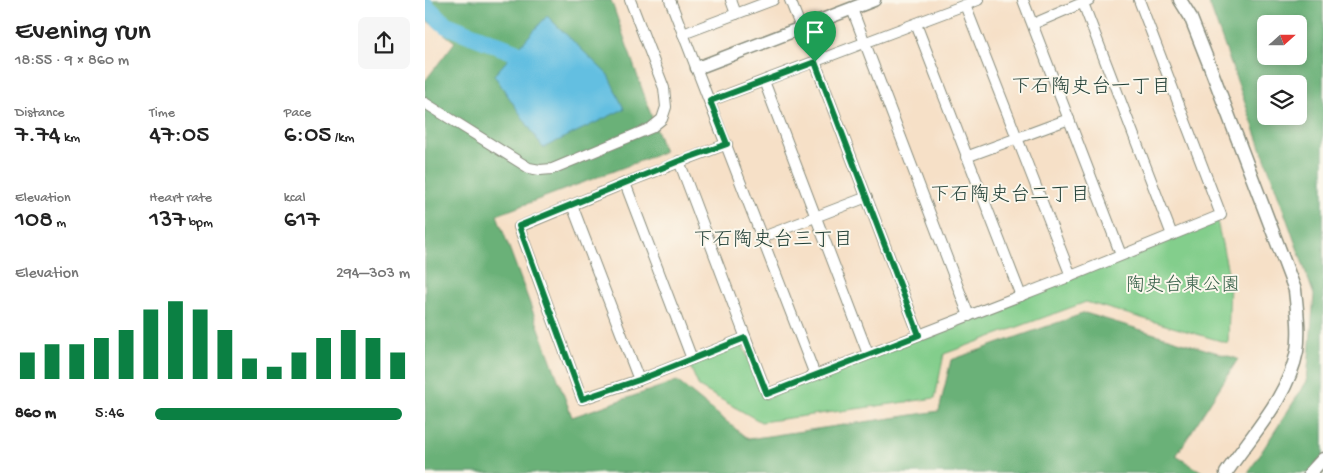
<!DOCTYPE html>
<html lang="en">
<head>
<meta charset="utf-8">
<style>
	body { margin:0; font-family:"Gochi Hand","Klee One",sans-serif; background:#f6f6f6; color:#222; height:100vh; display:flex; flex-direction:column; font-size:19px; white-space:nowrap }
	* { box-sizing:border-box; margin:0 }
	p { font-size:16px; color:#767676 }
	.icon { flex:none; width:28px; height:28px; fill:none; stroke:currentColor; stroke-width:2; stroke-linecap:round; stroke-linejoin:round }
	.map { position:relative; flex:1; overflow:hidden }
	.drawer { display:flex; flex-direction:column; background:#fff; width:425px }
	.drawer>* { flex:none }
	.needle { width:32px; rotate:69deg }
	.buttons { position:absolute; left:832px; top:15px; display:grid; gap:10px }
	.buttons a { display:grid; place-items:center; width:50px; height:50px; border-radius:8px; background:#fff; box-shadow:0 2px 8px #0003; font-size:25px }
	.pin { position:absolute; display:grid; place-items:center; width:42px; height:42px; color:#fff; margin:-51px -21px; border-radius:50% 50% 50% 0; rotate:-45deg; box-shadow:0 0 5px #0007 }
	.pin .icon { rotate:45deg }
	.round { display:grid; place-items:center; flex:none; width:52px; height:52px; border-radius:8px; background:#f6f6f6 }
	.head { display:flex; align-items:center; justify-content:space-between; height:85px; padding:0 15px }
	h1 { font-size:28px; font-weight:600; line-height:38px }
	.metrics { display:grid; grid-template-columns:repeat(3,1fr); gap:8px; height:85px; padding:5px 15px }
	.metrics div { display:grid; align-content:center }
	.metrics b { font-size:25px; font-weight:600 }
	.metrics small { font-size:14px; font-weight:400 }
	.metrics p { font-size:14px }
	.chart { height:140px; padding:10px 15px }
	.chart p { display:flex; justify-content:space-between }
	.chart svg { width:100%; height:90px; margin-top:5px; stroke:#0b8043; stroke-width:6 }
	ul { padding:0 15px; list-style:none; font-size:16px }
	li { display:grid; grid-template-columns:80px 60px 1fr; align-items:center; height:38px }
	li i { height:12px; border-radius:6px; background:#0b8043 }
	main { display:flex; flex:1; min-height:0 }
	.map>svg:first-child { display:block }
</style>
</head>
<body>
<main>
<section class="drawer">
<div class="head"><div><h1>Evening run</h1><p>18:55 · 9 × 860 m</p></div><a class="round"><svg class="icon" aria-label="share" viewBox="0 0 24 24"><path d="M12 15V3M7 8l5-5 5 5M5 13v7h14v-7"/></svg></a></div>
<div class="metrics">
<div><p>Distance</p><b>7.74<small> km</small></b></div>
<div><p>Time</p><b>47:05</b></div>
<div><p>Pace</p><b>6:05<small> /km</small></b></div>
</div>
<div class="metrics">
<div><p>Elevation</p><b>108<small> m</small></b></div>
<div><p>Heart rate</p><b>137<small> bpm</small></b></div>
<div><p>kcal</p><b>617</b></div>
</div>
<div class="chart"><p><span>Elevation</span>294–303 m</p>
<svg viewBox="0 0 160 44" preserveAspectRatio="none"><path d="M5 44V31M15 44V27M25 44V27M35 44V24M45 44V20M55 44V10M65 44V6M75 44V10M85 44V20M95 44V34M105 44V38M115 44V31M125 44V24M135 44V20M145 44V24M155 44V31"/></svg>
</div>
<ul>
<li><b>860 m</b>5:46<i style="width:97%"></i></li>
</ul>
</section>
<div class="map">
<svg width="898" height="473" viewBox="0 0 898 473">
	<rect width="100%" height="100%" fill="#fbf7ec"/>
	<filter id="ink" filterUnits="userSpaceOnUse"><feTurbulence type="fractalNoise" baseFrequency=".02" numOctaves="2"/><feDisplacementMap in="SourceGraphic" scale="10" xChannelSelector="R" yChannelSelector="G"/><feConvolveMatrix kernelMatrix="1 2 1 2 8 2 1 2 1" color-interpolation-filters="sRGB"/></filter>
	<filter id="wash" filterUnits="userSpaceOnUse"><feTurbulence type="fractalNoise" baseFrequency=".0096" numOctaves="4" result="noise"/><feDisplacementMap in="SourceGraphic" scale="20" xChannelSelector="R" yChannelSelector="G"/><feGaussianBlur stdDeviation="1.12" result="paint"/><feColorMatrix in="noise" values="0 0 0 0 0 0 0 0 0 0 0 0 0 0 0 0 0 1.4 0 .05"/><feComposite in="paint" operator="in"/></filter>
	<g filter="url(#wash)">
		<rect width="100%" height="100%" fill="#f6e0c7"/>
		<!-- green -->
		<path fill="#83ce8c" stroke="#518660" d="M 792,221 L 805,281 L 803,343 L 661,302 L 519,354 L 510,398 L 336,422 L 274,387 L 264,364 L 317,344 L 340,399 Z"/>
		<!-- forest -->
		<g fill="#6ab178" stroke="#447756" fill-rule="evenodd">
			<path d="M 0,0 L 186,0 L 239,152 L 72,215 L 147,417 L 252,381 L 323,439 L 514,411 L 526,360 L 660,313 L 813,359 L 751,456 L 779,473 L 0,473 L 0,81 L 30,42 L 0,19 Z"/>
			<path d="M 783,0 L 898,0 L 898,473 L 823,473 L 882,381 L 889,295 ZM 841,24 L 874,24 L 874,56 L 841,56 ZM 841,84 L 874,84 L 874,116 L 841,116 Z"/>
		</g>
		<!-- water -->
		<path fill="#63bfe1" stroke="#417e8a" d="M 122,16 L 183,75 L 199,109 L 118,148 L 69,75 Z"/>
		<g fill="none" stroke-linecap="round" stroke-linejoin="round">
			<!-- river -->
			<path stroke="#63bfe1" stroke-width="18" d="M 0,6 L 21,25 L 90,52"/>
		</g>
	</g>
	<g filter="url(#ink)">
		<g fill="none" stroke-linecap="round" stroke-linejoin="round">
			<defs>
				<g id="minor">
					<path d="M 245,0 L 390,375"/>
					<path d="M 306,0 L 311,14"/>
					<path d="M 365,0 L 376,28"/>
					<path d="M 598,0 L 696,255"/>
					<path d="M 658,3 L 747,235"/>
					<path d="M 540,5 L 646,276"/>
					<path d="M 427,9 L 544,316"/>
					<path d="M 491,24 L 596,296"/>
					<path d="M 608,24 L 664,0"/>
					<path d="M 258,34 L 348,0"/>
					<path d="M 390,62 L 494,335"/>
					<path d="M 339,81 L 443,354"/>
					<path d="M 285,101 L 553,0"/>
					<path d="M 0,103 L 104,168 L 115,170 L 127,169 L 226,128 L 237,119 L 241,107 L 239,88 L 205,0"/>
					<path d="M 541,157 L 644,119"/>
					<path d="M 254,161 L 342,394 L 646,276 L 796,215 L 714,0"/>
					<path d="M 200,183 L 94,227 L 157,399 L 214,380 L 320,338"/>
					<path d="M 147,205 L 214,380"/>
					<path d="M 338,237 L 442,197"/>
					<path d="M 267,359 L 200,183 L 302,144"/>
				</g>
				<g id="tertiary">
					<path d="M 755,0 L 765,16 L 784,64 L 870,290 C 872,310 875,331 872,351 C 863,398 826,435 801,473"/>
					<path d="M 272,68 L 449,0"/>
					<path d="M 885,473 L 898,459"/>
				</g>
			</defs>
			<!-- minor casing -->
			<use href="#minor" stroke="#8a8e7e" stroke-width="12"/>
			<!-- tertiary casing -->
			<use href="#tertiary" stroke="#8a8e7e" stroke-width="15"/>
			<!-- minor -->
			<use href="#minor" stroke="#fff" stroke-width="10"/>
			<!-- tertiary -->
			<use href="#tertiary" stroke="#fff" stroke-width="12"/>
		</g>
	</g>
	<g fill="none" stroke-linecap="round" stroke-linejoin="round" filter="url(#ink)">
		<defs>
			<path id="route" d="M 390,62 L 494,335 L 342,394 L 320,338 L 214,380 L 157,399 L 94,226 L 254,161 L 302,144 L 285,101 Z"/>
		</defs>
		<!-- route casing -->
		<use href="#route" stroke="#fff" stroke-width="10"/>
		<!-- route -->
		<use href="#route" stroke="#0b8043" stroke-width="6"/>
	</g>
	<g text-anchor="middle" stroke-width="4" stroke-linejoin="round" paint-order="stroke">
		<!-- park labels -->
		<g font-size="19" fill="#38614a" stroke="#fbf7ec">
			<text x="758" y="290">陶史台東公園</text>
		</g>
		<!-- neighbourhood labels -->
		<g font-size="20" fill="#1f3d34" stroke="#fbf7ec">
			<text x="666" y="92">下石陶史台一丁目</text>
			<text x="585" y="200">下石陶史台二丁目</text>
			<text x="348" y="245">下石陶史台三丁目</text>
		</g>
	</g>
</svg>
<div class="buttons">
<a><svg class="needle" viewBox="-14 -14 28 28"><path d="M0-13l5 13h-10z" fill="#e53935"/><path d="M0 13l5-13h-10z" fill="#767676"/></svg></a>
<a><svg class="icon" aria-label="layers" viewBox="0 0 24 24"><path d="M12 4l9 5-9 5-9-5zM3 14l9 5 9-5"/></svg></a>
</div>
<div class="pin" style="left:390px;top:62px;background:#1e9e55"><svg class="icon" aria-label="arrive" viewBox="0 0 24 24"><path d="M6 21V4h12l-3 4 3 4H6"/></svg></div>
</div>
</main>
</body>
</html>
